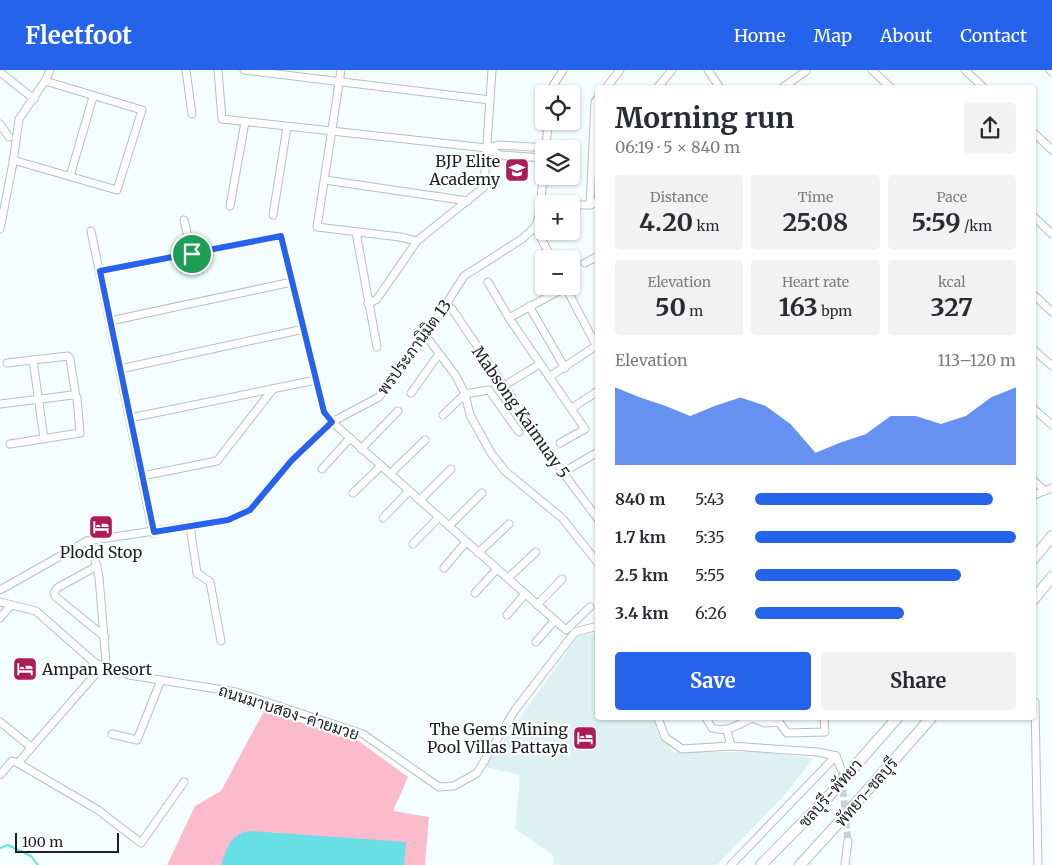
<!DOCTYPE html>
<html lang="en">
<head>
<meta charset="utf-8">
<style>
	body { margin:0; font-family:Merriweather,Sarabun,serif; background:#f2f2f3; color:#2b2b33; height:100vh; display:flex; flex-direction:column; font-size:19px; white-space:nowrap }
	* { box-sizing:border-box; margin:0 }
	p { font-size:16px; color:#7c7c81 }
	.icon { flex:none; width:28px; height:28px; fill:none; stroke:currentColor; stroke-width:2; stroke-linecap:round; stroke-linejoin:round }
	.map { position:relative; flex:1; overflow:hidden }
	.side { position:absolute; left:595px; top:15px; width:441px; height:635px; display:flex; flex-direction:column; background:#fff; border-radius:5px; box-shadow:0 1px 4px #0004 }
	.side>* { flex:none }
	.fabs { position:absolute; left:535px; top:15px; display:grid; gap:10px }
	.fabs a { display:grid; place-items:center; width:45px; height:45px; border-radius:5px; background:#fff; box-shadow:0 1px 4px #0004; font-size:25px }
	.scale { position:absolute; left:15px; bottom:12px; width:104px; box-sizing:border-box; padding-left:5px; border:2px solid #1c2020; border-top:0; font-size:14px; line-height:18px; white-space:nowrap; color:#1c2020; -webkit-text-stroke:4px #fff; paint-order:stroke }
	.pin { position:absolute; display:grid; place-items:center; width:42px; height:42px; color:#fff; margin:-21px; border:2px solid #fff; border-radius:50%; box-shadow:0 1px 5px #0007 }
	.round { display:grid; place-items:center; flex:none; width:52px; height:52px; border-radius:5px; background:#f2f2f3 }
	.head { display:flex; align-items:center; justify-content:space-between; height:85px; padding:0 20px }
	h1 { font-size:28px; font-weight:700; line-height:38px }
	.figures { display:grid; grid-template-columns:repeat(3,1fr); gap:8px; height:85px; padding:5px 20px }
	.figures div { display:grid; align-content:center; border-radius:5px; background:#f2f2f3; text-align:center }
	.figures b { font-size:25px; font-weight:700 }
	.figures small { font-size:14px; font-weight:400 }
	.figures p { font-size:14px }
	.chart { height:140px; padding:10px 20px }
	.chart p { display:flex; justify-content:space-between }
	.chart svg { width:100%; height:90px; margin-top:5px; fill:#2563eb; opacity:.7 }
	.button { display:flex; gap:10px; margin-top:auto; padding:10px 20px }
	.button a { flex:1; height:58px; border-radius:5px; background:#2563eb; color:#fff; font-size:20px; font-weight:700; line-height:58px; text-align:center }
	.button a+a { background:#f2f2f3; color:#2b2b33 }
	ul { padding:0 20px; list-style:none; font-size:16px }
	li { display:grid; grid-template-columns:80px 60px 1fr; align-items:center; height:38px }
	li i { height:12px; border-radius:6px; background:#2563eb }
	header { display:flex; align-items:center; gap:30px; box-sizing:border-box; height:70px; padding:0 25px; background:#2563eb; color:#fff }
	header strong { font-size:24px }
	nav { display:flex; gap:28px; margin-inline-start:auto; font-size:18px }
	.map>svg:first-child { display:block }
</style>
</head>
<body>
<header>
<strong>Fleetfoot</strong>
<nav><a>Home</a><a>Map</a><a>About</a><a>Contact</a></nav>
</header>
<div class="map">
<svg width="1052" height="795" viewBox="0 0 1052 795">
	<rect width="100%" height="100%" fill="#f4feff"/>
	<!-- built -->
	<path fill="#def1f2" d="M 597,562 L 598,648 L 654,648 L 672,682 L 762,682 L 814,688 L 781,729 L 717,795 L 554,795 L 553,785 L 515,759 L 520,705 L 485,697 L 578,566 Z"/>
	<!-- green -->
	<path fill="#fcbbcc" d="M 264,641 L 356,669 L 408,707 L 393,741 L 429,747 L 425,795 L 167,795 L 195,736 L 221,721 Z"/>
	<!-- water -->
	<path fill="#68dee5" d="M 249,761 L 406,772 L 404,795 L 221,795 C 226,779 231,764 249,761 Z"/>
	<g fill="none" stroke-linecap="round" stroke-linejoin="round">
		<!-- stream -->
		<path stroke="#68dee5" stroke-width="2" d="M 0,778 L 8,775 L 31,786 L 38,795"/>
		<!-- minor-tunnel -->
		<path stroke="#c9d2d2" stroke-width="7" stroke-dasharray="7 3.5" stroke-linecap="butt" d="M 841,699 L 848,771"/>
		<defs>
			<g id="minor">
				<path d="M 186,0 L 192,44"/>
				<path d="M 218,0 L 222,49 L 487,78 L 500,75 L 546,78"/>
				<path d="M 244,0 L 490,30"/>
				<path d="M 341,0 L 317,157 L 400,167 L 417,171"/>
				<path d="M 708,0 L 720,18"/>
				<path d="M 872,0 L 891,18"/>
				<path d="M 965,0 L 984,18"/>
				<path d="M 1050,0 L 1052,2"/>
				<path d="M 0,2 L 34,29"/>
				<path d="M 606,18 L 620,0"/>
				<path d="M 657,18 L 672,0"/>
				<path d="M 782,18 L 806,1 L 805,0"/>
				<path d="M 551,24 L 551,19 L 563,0"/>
				<path d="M 0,54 L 9,67"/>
				<path d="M 1034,63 L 1052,80"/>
				<path d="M 487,78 L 500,85 L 544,88"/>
				<path d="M 546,79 L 548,51"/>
				<path d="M 13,90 L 117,120 L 142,40 L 45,11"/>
				<path d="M 70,106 L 93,27"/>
				<path d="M 325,110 L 468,131"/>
				<path d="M 551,134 L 553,134"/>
				<path d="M 571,135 L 590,135 L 598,131"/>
				<path d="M 590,135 L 595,32 L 598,28"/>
				<path d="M 230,136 L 245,52"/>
				<path d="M 273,145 L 287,57"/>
				<path d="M 1034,147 L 1052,164"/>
				<path d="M 184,150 L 192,184"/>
				<path d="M 535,157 L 552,189"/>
				<path d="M 0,159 L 13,93 L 19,49 L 45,11 L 50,0"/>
				<path d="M 91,161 L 153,463"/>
				<path d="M 356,162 L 377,277"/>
				<path d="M 585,193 L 598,186"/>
				<path d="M 100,201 L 281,166 L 324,342 L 332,352 L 566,560 L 590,537"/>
				<path d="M 488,212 L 509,248 L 585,359 L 560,373"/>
				<path d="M 565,216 L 598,279"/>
				<path d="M 1034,225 L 1052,242"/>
				<path d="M 368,234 L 377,229 L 417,171 L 484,117 L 492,0"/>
				<path d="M 445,235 L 452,239 L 564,404 L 598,449"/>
				<path d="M 529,236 L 565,298"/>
				<path d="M 509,248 L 566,217"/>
				<path d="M 110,251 L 292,212"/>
				<path d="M 426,266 L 456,306 L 465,324 L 470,345 L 491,383 L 505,401 L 562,448 L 598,493"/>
				<path d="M 1034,280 L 1052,296"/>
				<path d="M 33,290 L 44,369"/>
				<path d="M 7,293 L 68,286 L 70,289 L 76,327"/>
				<path d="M 120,299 L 304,259"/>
				<path d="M 549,307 L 596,276"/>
				<path d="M 510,312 L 540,294"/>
				<path d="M 411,323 L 439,284"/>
				<path d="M 0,334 L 73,325 L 77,328 L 80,363 L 10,374"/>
				<path d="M 572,338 L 598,321"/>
				<path d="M 1034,339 L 1052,355"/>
				<path d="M 443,345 L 465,324 L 489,320 L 519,362"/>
				<path d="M 130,348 L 316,310"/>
				<path d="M 361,379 L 398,341"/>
				<path d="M 322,399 L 350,368"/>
				<path d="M 567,400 L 598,382"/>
				<path d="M 390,404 L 425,370"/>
				<path d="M 142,406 L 217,391 L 273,319"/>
				<path d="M 1034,411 L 1045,421"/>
				<path d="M 353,423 L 381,396"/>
				<path d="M 1034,425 L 1052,418"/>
				<path d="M 420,430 L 451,399"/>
				<path d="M 383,448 L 409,421"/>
				<path d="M 190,456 L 197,503 L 210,512 L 221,571"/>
				<path d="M 449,456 L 482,423"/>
				<path d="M 413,474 L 439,447"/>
				<path d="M 478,483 L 509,454"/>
				<path d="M 97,496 L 57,518 L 54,523 L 56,527 L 105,567"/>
				<path d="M 444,498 L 466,472"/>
				<path d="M 508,508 L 536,482"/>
				<path d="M 0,520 L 87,471 L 228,450 L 250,439 L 292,390 L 332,352 L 379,327 L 426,266 L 464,206 L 522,169 L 535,157 L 539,146 L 544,101"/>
				<path d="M 475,523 L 497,499"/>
				<path d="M 0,532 L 36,541 L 95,593 L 129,605 L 236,622 L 363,664 L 439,717 L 454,716 L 477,703 L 515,640 L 575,562 L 598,556"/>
				<path d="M 537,535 L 562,509"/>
				<path d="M 507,545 L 525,524"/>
				<path d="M 0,548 L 11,535"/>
				<path d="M 536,572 L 555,550"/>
				<path d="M 1035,632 L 1038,795"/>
				<path d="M 658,648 L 665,667 L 682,679 L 731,676 L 818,682 L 836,686"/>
				<path d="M 706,648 L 712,658 C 727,663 738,655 752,648 L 765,653 L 779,652 L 787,663 L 825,662 L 824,648"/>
				<path d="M 0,652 L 31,677"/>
				<path d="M 727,660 L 731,676"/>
				<path d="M 112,664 L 137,670 L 161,610"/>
				<path d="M 836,686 L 841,699"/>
				<path d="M 18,693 L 106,592 L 99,507 L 95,490 L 87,471"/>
				<path d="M 0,705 L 12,691 L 18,693 L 98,740 L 141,773 L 184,712"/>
				<path d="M 731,795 L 836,686"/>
				<path d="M 845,795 L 848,771"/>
			</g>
			<g id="highway">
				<path d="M 1034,488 L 1052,466"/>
				<path d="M 1034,529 L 1052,507"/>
				<path d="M 761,795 L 828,727 L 897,648"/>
				<path d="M 800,795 L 842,749 L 931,648"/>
			</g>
		</defs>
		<!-- minor casing -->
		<use href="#minor" stroke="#b6c0c0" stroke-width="9"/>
		<!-- highway casing -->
		<use href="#highway" stroke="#b6c0c0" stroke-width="12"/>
		<!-- minor -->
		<use href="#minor" stroke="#fff" stroke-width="7"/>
		<!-- highway -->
		<use href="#highway" stroke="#fff" stroke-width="10"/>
	</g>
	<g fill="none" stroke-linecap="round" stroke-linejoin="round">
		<defs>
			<path id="route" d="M 281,166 L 324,342 L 332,352 L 292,390 L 250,440 L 228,450 L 154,462 L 100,201 Z"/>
		</defs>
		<!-- route casing -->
		<use href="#route" stroke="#fff" stroke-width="10"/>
		<!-- route -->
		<use href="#route" stroke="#2563eb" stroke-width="6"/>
	</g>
	<!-- icons -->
	<defs>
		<symbol id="school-square" viewBox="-11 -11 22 22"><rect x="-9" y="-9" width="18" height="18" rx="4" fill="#ab1c58" stroke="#fff"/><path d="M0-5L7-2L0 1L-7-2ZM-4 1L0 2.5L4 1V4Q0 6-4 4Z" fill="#fff"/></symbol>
		<symbol id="hotel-square" viewBox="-11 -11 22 22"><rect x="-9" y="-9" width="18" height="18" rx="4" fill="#ab1c58" stroke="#fff"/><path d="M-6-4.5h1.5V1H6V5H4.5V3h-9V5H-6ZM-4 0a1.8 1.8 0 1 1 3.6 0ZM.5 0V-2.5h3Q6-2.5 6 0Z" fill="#fff"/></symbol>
	</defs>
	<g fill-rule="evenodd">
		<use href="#school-square" x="503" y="86" width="28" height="28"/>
		<use href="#hotel-square" x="87" y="443" width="28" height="28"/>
		<use href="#hotel-square" x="11" y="585" width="28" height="28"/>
		<use href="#hotel-square" x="571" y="654" width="28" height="28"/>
	</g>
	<g text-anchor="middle" stroke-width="4.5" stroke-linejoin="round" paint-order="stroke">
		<!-- poi labels -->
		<g font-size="16" fill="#1c2020" stroke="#fff" text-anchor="end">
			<text x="500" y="97">BJP Elite<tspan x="500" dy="18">Academy</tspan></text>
			<text x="101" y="488" text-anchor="middle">Plodd Stop</text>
			<text x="42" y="605" text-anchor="start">Ampan Resort</text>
			<text x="568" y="665">The Gems Mining<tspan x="568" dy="18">Pool Villas Pattaya</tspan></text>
		</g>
		<!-- street labels -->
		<g font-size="16" fill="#1c2020" stroke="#fff">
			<text transform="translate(414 277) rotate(-54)" y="6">พรประภานิมิต 13</text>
			<text transform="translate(521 342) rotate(55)" y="6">Mabsong Kaimuay 5</text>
			<text transform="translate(289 642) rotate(18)" y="6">ถนนมาบสอง-ค่ายมวย</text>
			<text transform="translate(866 722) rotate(-49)" y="6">พัทยา-ชลบุรี</text>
			<text transform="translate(830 723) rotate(-48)" y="6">ชลบุรี-พัทยา</text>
		</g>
	</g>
</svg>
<div class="fabs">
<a><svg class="icon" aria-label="locate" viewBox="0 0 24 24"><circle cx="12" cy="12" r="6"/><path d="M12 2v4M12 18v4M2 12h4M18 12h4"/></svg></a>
<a><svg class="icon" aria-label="layers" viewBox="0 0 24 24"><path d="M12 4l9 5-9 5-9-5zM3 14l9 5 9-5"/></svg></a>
<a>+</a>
<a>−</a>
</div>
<div class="scale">100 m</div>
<div class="pin" style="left:192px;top:184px;background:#1e9e55"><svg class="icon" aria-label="arrive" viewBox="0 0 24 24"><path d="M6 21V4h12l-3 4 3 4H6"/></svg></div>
<section class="side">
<div class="head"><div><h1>Morning run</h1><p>06:19 · 5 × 840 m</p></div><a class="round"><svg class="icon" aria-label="share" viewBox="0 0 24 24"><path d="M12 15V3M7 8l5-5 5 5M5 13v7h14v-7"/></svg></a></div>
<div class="figures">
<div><p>Distance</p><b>4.20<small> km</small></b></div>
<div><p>Time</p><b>25:08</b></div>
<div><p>Pace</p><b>5:59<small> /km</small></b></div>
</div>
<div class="figures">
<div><p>Elevation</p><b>50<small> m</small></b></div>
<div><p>Heart rate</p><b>163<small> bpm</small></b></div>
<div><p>kcal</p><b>327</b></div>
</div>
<div class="chart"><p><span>Elevation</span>113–120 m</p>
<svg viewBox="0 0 160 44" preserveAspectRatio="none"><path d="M0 44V6L10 11L20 15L30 20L40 15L50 11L60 15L70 24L80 38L90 33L100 29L110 20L120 20L130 24L140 20L150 11L160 6V44z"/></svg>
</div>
<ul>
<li><b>840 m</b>5:43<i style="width:91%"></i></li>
<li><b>1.7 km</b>5:35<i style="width:100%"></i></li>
<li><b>2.5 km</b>5:55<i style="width:79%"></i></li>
<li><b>3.4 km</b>6:26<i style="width:57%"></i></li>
</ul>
<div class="button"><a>Save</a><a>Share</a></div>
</section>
</div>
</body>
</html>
